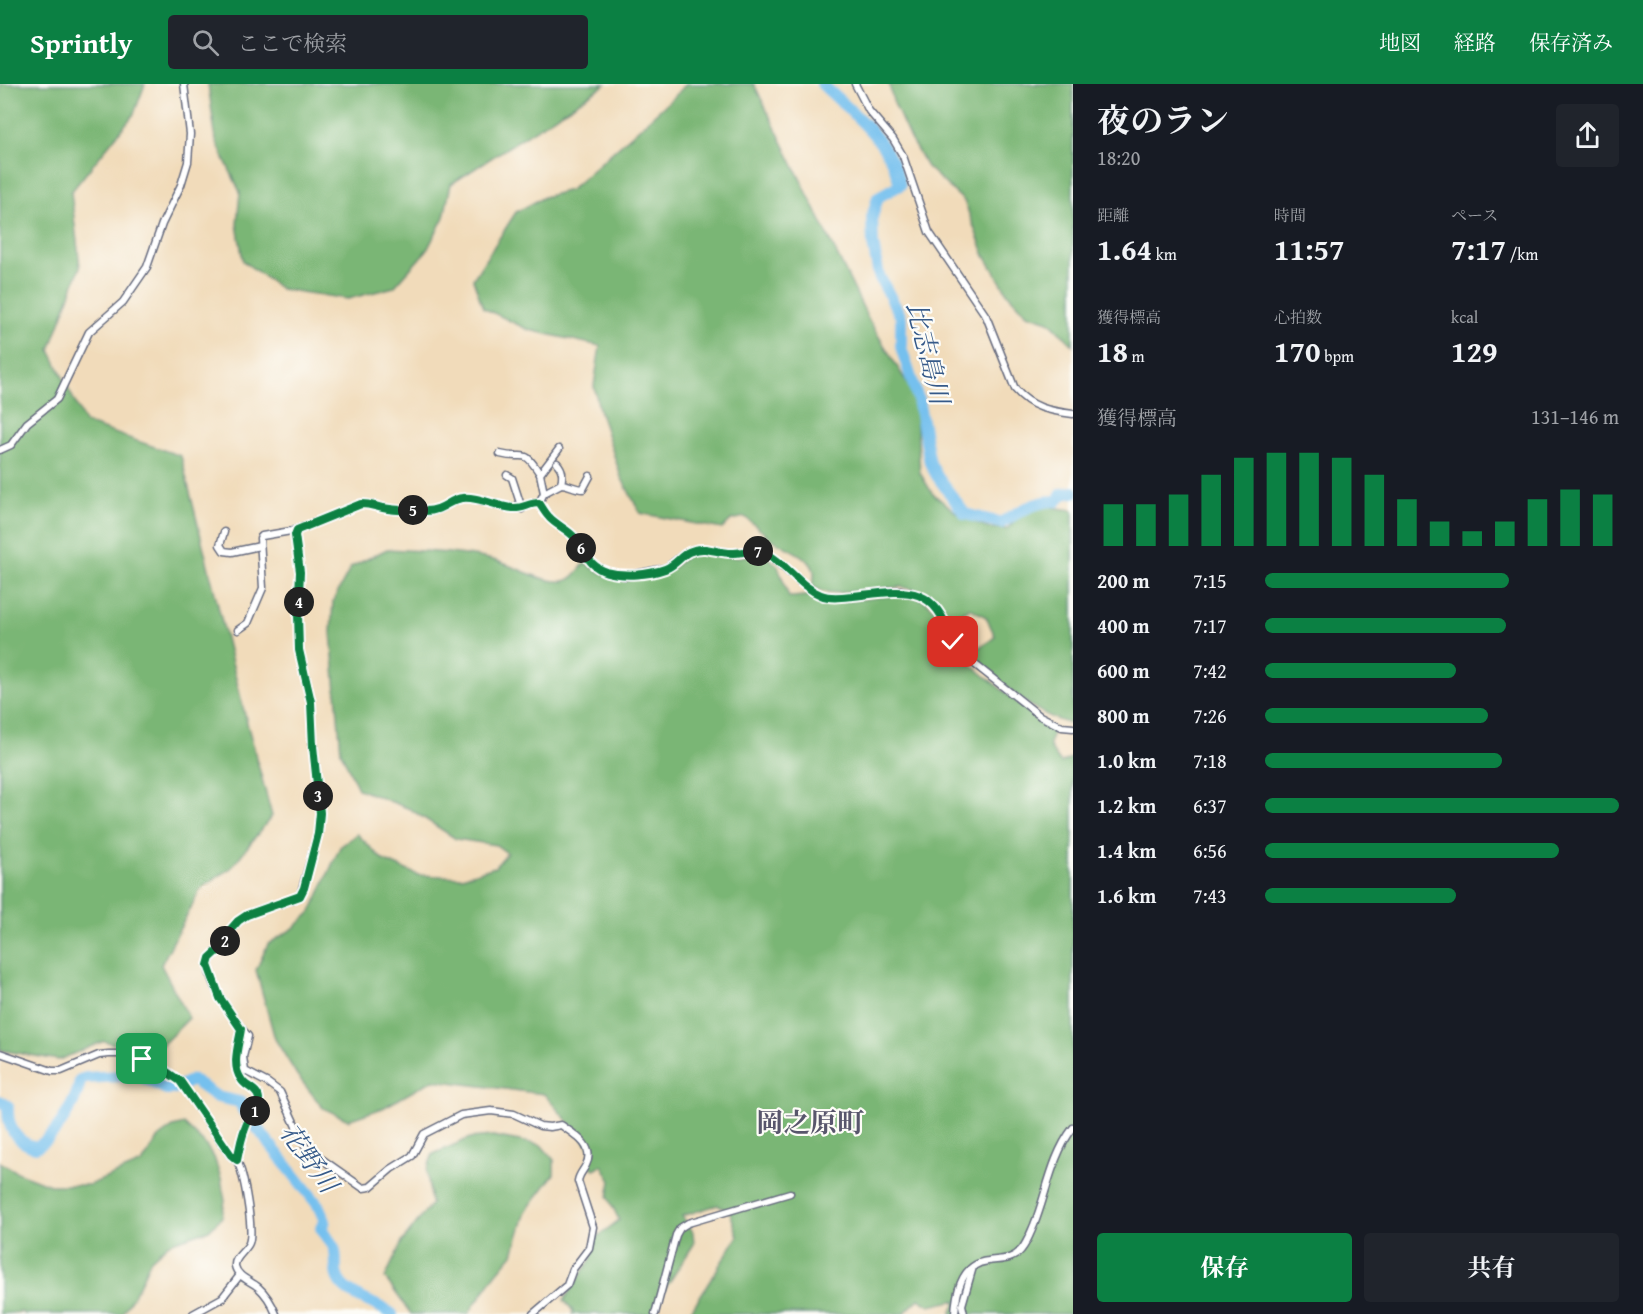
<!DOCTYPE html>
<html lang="ja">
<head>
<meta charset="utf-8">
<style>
	body { margin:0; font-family:"Gentium Book Plus","Noto Serif JP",serif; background:#20242c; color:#f1f3f6; height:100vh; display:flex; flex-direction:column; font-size:22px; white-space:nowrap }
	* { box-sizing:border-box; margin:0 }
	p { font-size:20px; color:#9ea1a6 }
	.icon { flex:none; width:33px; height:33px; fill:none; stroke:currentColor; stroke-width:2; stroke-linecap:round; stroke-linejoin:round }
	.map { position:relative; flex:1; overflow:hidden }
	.details { display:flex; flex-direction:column; background:#171b24; width:570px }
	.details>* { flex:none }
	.pin { position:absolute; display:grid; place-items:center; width:51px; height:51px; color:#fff; margin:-26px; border-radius:12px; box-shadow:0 3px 9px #0006 }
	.km { position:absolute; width:30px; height:30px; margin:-15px; border-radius:50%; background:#222; color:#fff; font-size:16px; line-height:30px; text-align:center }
	.round { display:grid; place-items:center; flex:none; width:63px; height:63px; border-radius:6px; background:#20242c }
	.headline { display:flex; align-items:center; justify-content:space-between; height:102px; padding:0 24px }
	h1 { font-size:33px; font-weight:700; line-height:45px }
	.stats { display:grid; grid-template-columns:repeat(3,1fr); gap:9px; height:102px; padding:6px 24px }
	.stats div { display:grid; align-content:center }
	.stats b { font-size:30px; font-weight:700 }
	.stats small { font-size:16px; font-weight:400 }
	.stats p { font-size:16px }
	.chart { height:168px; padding:12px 24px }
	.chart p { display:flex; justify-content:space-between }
	.chart svg { width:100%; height:108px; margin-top:6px; stroke:#0b8043; stroke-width:6 }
	.primary-button { display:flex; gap:12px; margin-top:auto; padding:12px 24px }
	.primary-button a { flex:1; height:69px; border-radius:6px; background:#0b8043; color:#fff; font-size:24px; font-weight:700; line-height:69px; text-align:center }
	.primary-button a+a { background:#20242c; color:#f1f3f6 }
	ul { padding:0 24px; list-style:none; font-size:20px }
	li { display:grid; grid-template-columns:96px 72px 1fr; align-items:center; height:45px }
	li i { height:15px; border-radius:8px; background:#0b8043 }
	header { display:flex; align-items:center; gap:36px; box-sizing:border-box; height:84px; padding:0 30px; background:#0b8043; color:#fff }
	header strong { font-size:28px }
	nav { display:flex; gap:33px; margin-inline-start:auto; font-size:21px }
	.search { width:420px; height:54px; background:#20242c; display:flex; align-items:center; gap:15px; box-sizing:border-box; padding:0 21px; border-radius:6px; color:#9ea1a6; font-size:22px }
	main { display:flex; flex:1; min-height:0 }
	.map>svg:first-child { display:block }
</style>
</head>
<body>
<header>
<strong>Sprintly</strong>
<div class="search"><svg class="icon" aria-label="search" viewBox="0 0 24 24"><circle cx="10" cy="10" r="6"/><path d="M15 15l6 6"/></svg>ここで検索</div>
<nav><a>地図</a><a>経路</a><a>保存済み</a></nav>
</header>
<main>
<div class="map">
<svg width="1073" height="1230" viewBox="0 0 1073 1230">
	<rect width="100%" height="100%" fill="#fdfcf7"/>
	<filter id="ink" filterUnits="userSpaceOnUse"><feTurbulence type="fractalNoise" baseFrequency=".0167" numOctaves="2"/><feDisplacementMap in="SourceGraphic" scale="12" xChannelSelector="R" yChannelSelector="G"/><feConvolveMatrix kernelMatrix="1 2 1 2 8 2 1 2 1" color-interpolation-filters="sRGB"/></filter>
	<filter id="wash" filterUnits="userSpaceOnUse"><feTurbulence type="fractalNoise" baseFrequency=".008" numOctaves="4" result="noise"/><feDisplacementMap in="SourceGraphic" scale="24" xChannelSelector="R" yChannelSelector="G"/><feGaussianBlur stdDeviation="1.35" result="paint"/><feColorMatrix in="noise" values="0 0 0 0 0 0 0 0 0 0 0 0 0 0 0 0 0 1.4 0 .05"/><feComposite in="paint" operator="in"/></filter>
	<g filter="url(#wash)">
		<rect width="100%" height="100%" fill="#f1dbba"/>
		<!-- forest -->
		<g fill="#7ab675" stroke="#4a726a" stroke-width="1.5">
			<path d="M 0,0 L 145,0 L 134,30 L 71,108 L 80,183 L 50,266 L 85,339 L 181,372 L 247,639 L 272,732 L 231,784 L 201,804 L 161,881 L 189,934 L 152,971 L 104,957 L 59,976 L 0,966 Z"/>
			<path d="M 208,0 L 606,0 L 451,100 L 444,133 L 427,166 L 394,203 L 348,215 L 281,205 L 243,177 L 237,140 L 240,108 L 216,57 Z"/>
			<path d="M 686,0 L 754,0 L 870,238 L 915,312 L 920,389 L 932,409 L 962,433 L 990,444 L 1007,445 L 1017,434 L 1019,424 L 1038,416 L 1056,424 L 1073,426 L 1073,640 C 1034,633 1003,599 973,575 L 972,569 C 979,561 989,560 995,552 L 986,533 L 970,524 L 955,533 L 949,533 L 946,531 L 940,522 L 925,510 L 912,505 L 900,503 L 838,509 L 823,508 L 811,502 C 825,476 790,467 775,457 C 764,450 755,441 745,433 L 731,436 L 722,445 L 640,429 L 621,393 L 599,325 L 594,302 L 600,262 L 529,246 L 483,224 L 473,195 L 516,128 L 544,113 L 570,106 L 674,13 Z"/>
			<path d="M 889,0 L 1073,0 L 1073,261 L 1049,237 L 1027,230 L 1008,210 L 985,172 L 964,117 L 927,83 L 910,55 L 893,17 Z"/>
			<path d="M 387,465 C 423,467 459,468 493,476 C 514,481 543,500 564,497 C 573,496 579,485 585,479 L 599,488 L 626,496 L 661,489 L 671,485 L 688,471 L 697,468 L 736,473 L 758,470 L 767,473 L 778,482 L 789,513 C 796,513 805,511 812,512 C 819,513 826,516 834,517 C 882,518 941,487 945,562 L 958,570 L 1039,636 L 1055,645 C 1046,662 1049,664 1061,679 L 1073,673 L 1073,1230 L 951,1230 L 957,1216 L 930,1222 L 919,1215 L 903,1230 L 689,1230 L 738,1152 L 730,1128 L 717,1121 L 682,1132 L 693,1148 L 694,1160 L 661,1211 L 653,1230 L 572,1230 L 573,1227 L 564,1216 L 591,1175 L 596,1154 L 619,1136 L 608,1113 L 611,1097 L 602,1081 L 594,1085 L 589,1081 L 591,1064 L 544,1010 L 433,996 L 383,1024 L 348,1036 L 323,1024 L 297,991 L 275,955 L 256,886 L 268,860 L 294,844 L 311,828 L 340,763 L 357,750 L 383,776 L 418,791 L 462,793 L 495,783 L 507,769 L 496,761 L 456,755 L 410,725 L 358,705 L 341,668 L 331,548 L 333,517 L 351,483 Z"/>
			<path d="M 184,1040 L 204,1059 L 214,1073 L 221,1094 L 225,1117 L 222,1133 L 209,1146 L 169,1159 L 151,1175 L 139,1202 L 122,1230 L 24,1230 L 22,1228 L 0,1230 L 0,1078 L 19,1089 L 50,1101 L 89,1101 L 142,1079 L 159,1053 L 173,1043 Z"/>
			<path d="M 493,1052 L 541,1061 L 554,1076 L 554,1090 L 526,1127 L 513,1170 L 496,1190 L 468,1230 L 411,1230 L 385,1194 L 402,1158 L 431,1120 L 427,1086 L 433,1070 L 470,1054 Z"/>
		</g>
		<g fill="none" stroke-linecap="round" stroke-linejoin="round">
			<!-- river -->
			<g stroke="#75c0ee" stroke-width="12">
				<path d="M 822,0 C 852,29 891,57 900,101 L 878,113 L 872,133 L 873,160 L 879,192 L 901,233 L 901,263 L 918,315 L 930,379 L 937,392 L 965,430 L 1001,439 C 1018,428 1037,416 1057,417 L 1062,410 L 1073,408"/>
				<path d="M 0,1017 L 8,1022 C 7,1042 15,1059 36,1063 C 54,1055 78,1016 80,996 L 86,994 L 138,991 L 166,1005 L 173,1005 L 193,996 L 217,1013 L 240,1018 L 243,1026 L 318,1121 L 325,1137 L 321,1144 C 325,1151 331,1157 334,1164 C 339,1177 331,1188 342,1201 C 355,1215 377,1219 392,1230"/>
			</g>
		</g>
	</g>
	<g filter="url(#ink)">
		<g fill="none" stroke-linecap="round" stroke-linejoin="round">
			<defs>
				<g id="street">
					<path d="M 855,0 L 869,27 L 893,55 L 903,72 L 929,148 L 986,232 L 1015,305 C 1031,324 1050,327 1073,330"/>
					<path d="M 0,366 L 11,361 L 27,339 L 57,315 L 89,248 L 123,218 L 147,183 L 162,140 L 181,101 L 188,78 L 190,50 L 184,0"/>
					<path d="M 500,370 C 527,377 522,362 540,390"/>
					<path d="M 507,391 L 512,394 L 522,425"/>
					<path d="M 561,400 C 569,400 574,405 583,405 L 590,392"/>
					<path d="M 544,409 L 561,400 C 563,391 563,386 557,379"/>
					<path d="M 539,419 L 544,409 L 540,390 L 559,365"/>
					<path d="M 297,446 L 295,451 L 300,488 L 298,530 L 299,566 L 311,618 L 313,662 L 320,729 L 318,750 L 300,812 C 283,821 261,823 244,833 C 232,840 230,852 222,862 C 218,868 209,872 209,880 C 207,899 236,939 248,952 L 243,973 L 245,987 L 268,999 L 280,1008 L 306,1064 L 363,1104 L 370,1103 L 391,1085 L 412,1072 L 424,1050 L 461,1031 L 491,1027 L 514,1030 L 540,1042 L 550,1043 L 561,1041 C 574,1050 596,1062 586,1081 C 583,1087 579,1090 578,1097 L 593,1143 L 589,1164 L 573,1185 L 567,1201 L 533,1230"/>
					<path d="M 224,448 L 220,461 L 224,467 L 232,468 L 260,462"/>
					<path d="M 238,546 L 248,539 L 263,504 L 260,454 L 262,452 L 297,446 L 361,420 C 370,420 375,422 383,424 C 396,427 411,426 425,427 C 444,428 449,415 463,414 C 477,412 498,423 513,424 C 523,425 529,419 539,419 L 549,433 L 575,453 L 587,474 L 595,482 L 607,488 L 626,492 L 666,484 L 683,471 L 692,466 L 704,465 L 730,469 L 759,467 L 769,471 L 803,500 L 822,512 L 843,513 L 901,506 L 916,510 L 931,518 L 940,529 L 958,567 L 1040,632 L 1062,643 L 1073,644"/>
					<path d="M 0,969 L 52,987 L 61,987 L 99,971 L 109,970 L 119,970 L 154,979 L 180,997 L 230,1071 C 232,1072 236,1075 237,1077 C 244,1089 254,1146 249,1159 C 246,1167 234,1173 235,1182 C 237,1193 251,1197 258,1203 C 266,1210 272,1220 276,1230"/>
					<path d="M 237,1076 C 240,1063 242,1047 249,1036 C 253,1029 259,1023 259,1015 C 258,1005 245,1003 241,995 C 231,980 239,960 241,945"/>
					<path d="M 193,1230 L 222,1214 L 240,1191"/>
					<path d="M 655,1230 L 676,1151 L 680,1144 L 688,1139 L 790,1109"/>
					<path d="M 955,1230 C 956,1208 961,1180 988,1177 C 1000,1175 1012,1177 1021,1166 C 1027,1159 1030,1150 1034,1141 C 1047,1109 1051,1073 1073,1044"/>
					<path d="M 964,1230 L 962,1221 L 973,1183"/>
				</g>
			</defs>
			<!-- street casing -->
			<use href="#street" stroke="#666b7e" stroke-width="9"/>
			<!-- street -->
			<use href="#street" stroke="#fff" stroke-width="6"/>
		</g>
	</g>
	<g fill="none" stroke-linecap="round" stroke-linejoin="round" filter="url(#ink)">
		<defs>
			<path id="route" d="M 142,975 L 154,979 L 180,997 L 231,1071 L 237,1076 C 240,1063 242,1047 249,1036 C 253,1029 259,1023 259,1015 C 258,1005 245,1003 241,995 C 231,981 239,960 241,945 L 220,914 L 208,881 L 210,874 L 222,863 L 231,845 L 238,837 L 247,831 L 300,812 L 304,804 L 318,750 L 320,729 L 313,662 L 311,618 L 299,566 L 298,530 L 300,488 L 295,451 L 297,446 L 361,420 C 370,420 374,422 383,424 C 396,427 411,426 425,427 C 444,427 449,415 463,414 C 477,412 498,423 513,424 C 523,425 529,419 539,419 C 542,423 545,429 549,433 C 556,441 567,445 574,453 C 587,467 586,481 607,488 C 625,493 648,491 665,485 C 681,479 682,464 705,465 C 714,466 723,469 732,469 C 744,469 756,464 767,470 C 787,480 800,503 821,511 C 830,515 843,513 853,512 C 906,506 933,498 953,558"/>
		</defs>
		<!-- route casing -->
		<use href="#route" stroke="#fff" stroke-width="12"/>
		<!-- route -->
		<use href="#route" stroke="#0b8043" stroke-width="8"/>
	</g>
	<g text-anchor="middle" stroke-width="4.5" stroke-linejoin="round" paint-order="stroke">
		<!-- water labels -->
		<g font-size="26" font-style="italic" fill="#365a89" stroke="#fdfcf7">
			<text transform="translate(928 269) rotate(76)" y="9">比志島川</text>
			<text transform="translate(309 1074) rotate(54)" y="9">花野川</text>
		</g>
		<!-- quarter labels -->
		<g font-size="27" font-weight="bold" fill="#58566c" stroke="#fdfcf7">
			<text x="810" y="1048">岡之原町</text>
		</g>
	</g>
</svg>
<div class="pin" style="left:142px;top:975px;background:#1e9e55"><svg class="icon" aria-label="arrive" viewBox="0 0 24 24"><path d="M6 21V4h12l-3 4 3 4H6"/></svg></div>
<div class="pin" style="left:953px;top:558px;background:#d93025"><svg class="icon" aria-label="check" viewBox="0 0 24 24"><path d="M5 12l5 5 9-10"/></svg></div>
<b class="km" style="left:255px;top:1027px">1</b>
<b class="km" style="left:225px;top:857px">2</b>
<b class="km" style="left:318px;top:712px">3</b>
<b class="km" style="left:299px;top:518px">4</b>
<b class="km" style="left:413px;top:426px">5</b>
<b class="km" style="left:581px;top:464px">6</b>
<b class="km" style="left:758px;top:467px">7</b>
</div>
<section class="details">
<div class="headline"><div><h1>夜のラン</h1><p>18:20</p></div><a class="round"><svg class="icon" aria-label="share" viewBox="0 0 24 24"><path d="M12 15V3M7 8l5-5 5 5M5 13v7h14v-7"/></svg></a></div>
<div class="stats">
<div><p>距離</p><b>1.64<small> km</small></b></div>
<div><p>時間</p><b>11:57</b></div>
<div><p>ペース</p><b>7:17<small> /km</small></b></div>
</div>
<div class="stats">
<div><p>獲得標高</p><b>18<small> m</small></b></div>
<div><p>心拍数</p><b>170<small> bpm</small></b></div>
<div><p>kcal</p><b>129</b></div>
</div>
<div class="chart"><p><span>獲得標高</span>131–146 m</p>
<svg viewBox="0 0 160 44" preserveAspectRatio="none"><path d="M5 44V27M15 44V27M25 44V23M35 44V15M45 44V8M55 44V6M65 44V6M75 44V8M85 44V15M95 44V25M105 44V34M115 44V38M125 44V34M135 44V25M145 44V21M155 44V23"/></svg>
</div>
<ul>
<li><b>200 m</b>7:15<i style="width:69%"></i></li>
<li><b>400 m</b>7:17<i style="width:68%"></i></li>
<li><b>600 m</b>7:42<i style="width:54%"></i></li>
<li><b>800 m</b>7:26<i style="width:63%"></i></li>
<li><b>1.0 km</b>7:18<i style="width:67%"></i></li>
<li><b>1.2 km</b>6:37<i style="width:100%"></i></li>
<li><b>1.4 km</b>6:56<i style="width:83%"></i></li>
<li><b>1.6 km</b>7:43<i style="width:54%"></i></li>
</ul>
<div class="primary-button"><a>保存</a><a>共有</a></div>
</section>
</main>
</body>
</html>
